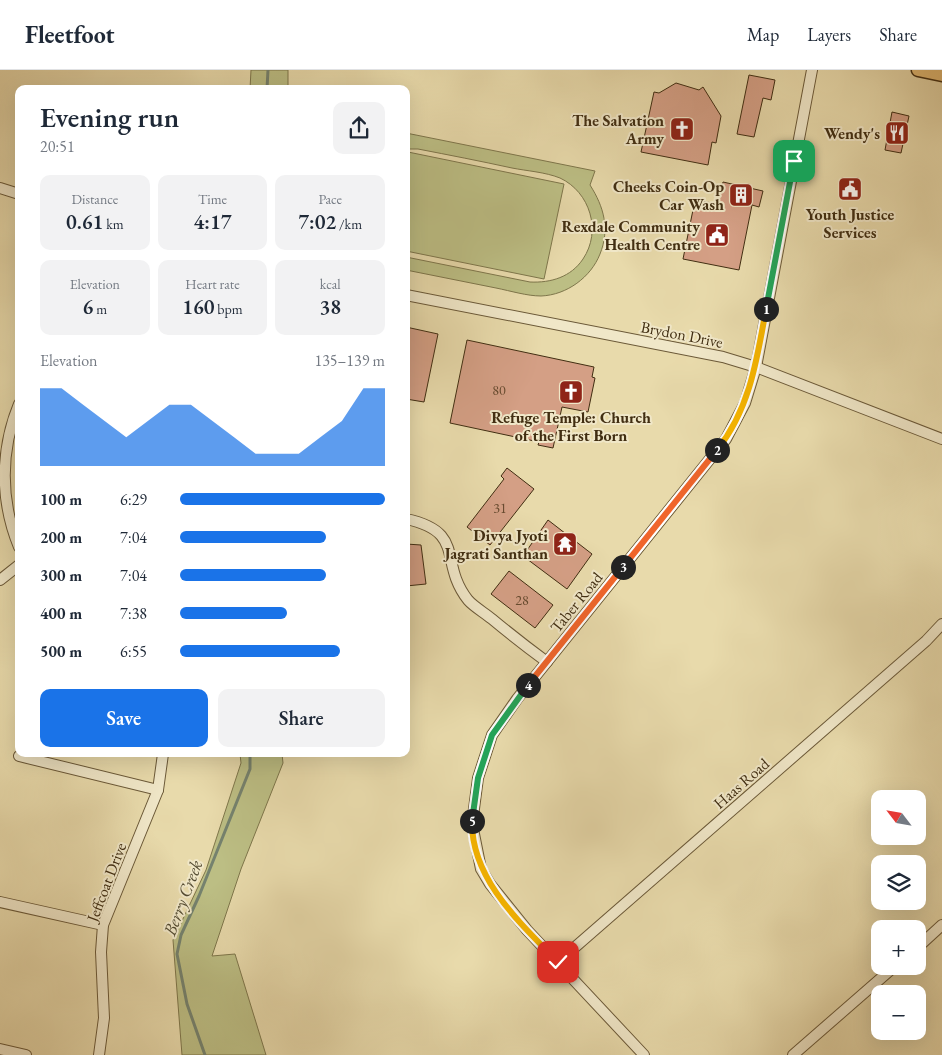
<!DOCTYPE html>
<html lang="en">
<head>
<meta charset="utf-8">
<style>
	body { margin:0; font-family:"EB Garamond",serif; background:#f2f2f3; color:#1f2937; height:100vh; display:flex; flex-direction:column; font-size:19px; white-space:nowrap }
	* { box-sizing:border-box; margin:0 }
	p { font-size:16px; color:#747a83 }
	.icon { flex:none; width:28px; height:28px; fill:none; stroke:currentColor; stroke-width:2; stroke-linecap:round; stroke-linejoin:round }
	.map { position:relative; flex:1; overflow:hidden }
	.panel { position:absolute; left:15px; top:15px; width:395px; height:672px; display:flex; flex-direction:column; background:#fff; border-radius:10px; box-shadow:0 5px 20px #0002 }
	.panel>* { flex:none }
	.needle { width:32px; rotate:301deg }
	.fabs { position:absolute; left:871px; top:720px; display:grid; gap:10px }
	.fabs a { display:grid; place-items:center; width:55px; height:55px; border-radius:10px; background:#fff; box-shadow:0 5px 20px #0002; font-size:25px }
	.pin { position:absolute; display:grid; place-items:center; width:42px; height:42px; color:#fff; margin:-21px; border-radius:10px; box-shadow:0 2px 8px #0006 }
	.km { position:absolute; width:25px; height:25px; margin:-12px; border-radius:50%; background:#222; color:#fff; font-size:14px; line-height:25px; text-align:center }
	.round { display:grid; place-items:center; flex:none; width:52px; height:52px; border-radius:10px; background:#f2f2f3 }
	.summary { display:flex; align-items:center; justify-content:space-between; height:85px; padding:0 25px }
	h1 { font-size:28px; font-weight:600; line-height:38px }
	.stats { display:grid; grid-template-columns:repeat(3,1fr); gap:8px; height:85px; padding:5px 25px }
	.stats div { display:grid; align-content:center; border-radius:10px; background:#f2f2f3; text-align:center }
	.stats b { font-size:21px; font-weight:600 }
	.stats small { font-size:14px; font-weight:400 }
	.stats p { font-size:14px }
	.chart { height:140px; padding:10px 25px }
	.chart p { display:flex; justify-content:space-between }
	.chart svg { width:100%; height:90px; margin-top:5px; fill:#1a73e8; opacity:.7 }
	.button { display:flex; gap:10px; margin-top:auto; padding:10px 25px }
	.button a { flex:1; height:58px; border-radius:10px; background:#1a73e8; color:#fff; font-size:20px; font-weight:600; line-height:58px; text-align:center }
	.button a+a { background:#f2f2f3; color:#1f2937 }
	ul { padding:0 25px; list-style:none; font-size:16px }
	li { display:grid; grid-template-columns:80px 60px 1fr; align-items:center; height:38px }
	li i { height:12px; border-radius:6px; background:#1a73e8 }
	header { display:flex; align-items:center; gap:30px; box-sizing:border-box; height:70px; padding:0 25px; background:#fff; border-bottom:1px solid #e0e1e3 }
	header strong { font-size:24px }
	nav { display:flex; gap:28px; margin-inline-start:auto; font-size:18px }
	.map>svg:first-child { display:block }
</style>
</head>
<body>
<header>
<strong>Fleetfoot</strong>
<nav><a>Map</a><a>Layers</a><a>Share</a></nav>
</header>
<div class="map">
<svg width="942" height="985" viewBox="0 0 942 985">
	<rect width="100%" height="100%" fill="#e8daab"/>
	<filter id="stains"><feTurbulence type="fractalNoise" baseFrequency=".004" numOctaves="4"/><feColorMatrix values="0 0 0 0 .2 0 0 0 0 .09 0 0 0 0 .02 0 0 0 .5 -.17"/></filter>
	<radialGradient id="worn" r=".72"><stop offset=".6" stop-color="#630" stop-opacity="0"/><stop offset="1" stop-color="#630" stop-opacity=".3"/></radialGradient>
	<!-- green -->
	<g fill="#bcbe84" stroke="#7e764b">
		<path d="M 251,0 L 288,0 L 288,19 L 250,19 Z"/>
		<path d="M 406,63 L 595,101 L 590,115 C 604,137 610,159 600,184 C 591,207 567,225 541,226 C 527,226 511,221 496,218 C 466,212 436,206 406,200 L 406,187 L 530,212 C 551,213 571,207 583,189 C 602,161 590,122 560,108 C 545,102 527,101 512,98 C 480,91 449,85 418,79 L 406,79 Z"/>
		<path d="M 408,82 L 564,114 L 544,209 L 406,181 Z"/>
		<path d="M 240,684 L 282,684 L 283,693 L 241,799 L 212,886 L 235,884 L 266,985 L 182,985 L 173,870 L 206,800 L 241,693 Z"/>
	</g>
	<g fill="none" stroke-linecap="round" stroke-linejoin="round">
		<!-- stream -->
		<g stroke="#75826e" stroke-width="3">
			<path d="M 267,19 L 268,0"/>
			<path d="M 205,985 L 187,934 L 177,884 L 181,865 L 199,826 L 250,699 L 250,684"/>
		</g>
	</g>
	<!-- building -->
	<g fill="#d49f85" stroke="#412e12">
		<path d="M 749,5 L 775,10 L 771,30 L 763,28 L 754,67 L 737,64 Z"/>
		<path d="M 676,13 L 699,20 L 703,17 L 721,46 L 716,73 L 712,72 L 708,95 L 641,82 L 654,22 L 659,23 Z"/>
		<path d="M 892,42 L 909,46 L 901,83 L 885,80 Z"/>
		<path d="M 723,112 L 763,121 L 759,137 L 752,135 L 739,200 L 683,189 L 695,130 L 718,134 Z"/>
		<path d="M 406,257 L 438,264 L 424,332 L 406,329 Z"/>
		<path d="M 467,270 L 594,297 L 592,307 L 595,308 L 588,342 L 562,337 L 553,378 L 538,375 L 539,372 L 450,353 Z"/>
		<path d="M 507,398 L 534,419 L 490,475 L 467,457 L 504,409 L 501,406 Z"/>
		<path d="M 548,450 L 592,484 L 567,519 L 523,486 Z"/>
		<path d="M 406,474 L 421,475 L 426,514 L 406,516 Z"/>
		<path d="M 509,501 L 553,535 L 535,558 L 491,524 Z"/>
	</g>
	<g fill="none" stroke-linecap="round" stroke-linejoin="round">
		<defs>
			<g id="minor">
				<path d="M 0,118 L 19,124"/>
				<path d="M 406,225 L 723,287 L 756,297 L 942,369"/>
				<path d="M 19,334 C 0,380 0,431 19,477"/>
				<path d="M 406,449 C 467,462 438,492 468,530 C 474,537 485,543 492,549 C 510,564 528,578 547,592"/>
				<path d="M 0,510 L 19,495"/>
				<path d="M 19,686 L 158,720"/>
				<path d="M 0,832 L 103,855"/>
				<path d="M 918,877 L 942,855"/>
				<path d="M 558,892 L 926,571 L 942,554"/>
				<path d="M 0,979 L 26,985"/>
				<path d="M 99,985 L 104,948 L 101,882 L 103,855 L 158,720 L 163,684"/>
				<path d="M 644,985 L 527,860 L 490,814 L 481,799 L 472,754 L 478,708 L 492,665 L 517,629 L 726,369 L 745,333 L 756,297 L 812,0"/>
				<path d="M 793,985 L 895,896"/>
			</g>
			<path id="major" d="M 918,0 L 942,5"/>
		</defs>
		<!-- minor casing -->
		<use href="#minor" stroke="#6b5938" stroke-width="12"/>
		<!-- major casing -->
		<use href="#major" stroke="#412e12" stroke-width="15"/>
		<!-- minor -->
		<use href="#minor" stroke="#f0e7c8" stroke-width="10"/>
		<!-- major -->
		<use href="#major" stroke="#e4bd76" stroke-width="12"/>
	</g>
	<g fill="none" stroke-linecap="round" stroke-linejoin="round">
		<defs>
			<path id="split-1" d="M 766,239 L 794,91"/>
			<path id="split-2" d="M 717,380 C 750,339 757,289 766,239"/>
			<path id="split-3" d="M 623,497 L 717,380"/>
			<path id="split-4" d="M 528,615 L 623,497"/>
			<path id="split-5" d="M 472,751 L 478,708 L 492,665 L 528,615"/>
			<path id="split-6" d="M 472,751 C 471,809 521,854 558,892"/>
		</defs>
		<!-- split-1 casing -->
		<use href="#split-1" stroke="#fff" stroke-width="10"/>
		<!-- split-2 casing -->
		<use href="#split-2" stroke="#fff" stroke-width="10"/>
		<!-- split-3 casing -->
		<use href="#split-3" stroke="#fff" stroke-width="10"/>
		<!-- split-4 casing -->
		<use href="#split-4" stroke="#fff" stroke-width="10"/>
		<!-- split-5 casing -->
		<use href="#split-5" stroke="#fff" stroke-width="10"/>
		<!-- split-6 casing -->
		<use href="#split-6" stroke="#fff" stroke-width="10"/>
		<!-- split-1 -->
		<use href="#split-1" stroke="#22a559" stroke-width="6"/>
		<!-- split-2 -->
		<use href="#split-2" stroke="#f5b400" stroke-width="6"/>
		<!-- split-3 -->
		<use href="#split-3" stroke="#f0652b" stroke-width="6"/>
		<!-- split-4 -->
		<use href="#split-4" stroke="#f0652b" stroke-width="6"/>
		<!-- split-5 -->
		<use href="#split-5" stroke="#22a559" stroke-width="6"/>
		<!-- split-6 -->
		<use href="#split-6" stroke="#f5b400" stroke-width="6"/>
	</g>
	<!-- icons -->
	<defs>
		<symbol id="church-square" viewBox="-11 -11 22 22"><rect x="-9" y="-9" width="18" height="18" rx="4" fill="#8f2418" stroke="#f0e7c8"/><path d="M-1.2-6h2.4v3.5h3.3v2.4h-3.3V6h-2.4V-.1h-3.3v-2.4h3.3Z" fill="#fff"/></symbol>
		<symbol id="restaurant-square" viewBox="-11 -11 22 22"><rect x="-9" y="-9" width="18" height="18" rx="4" fill="#8f2418" stroke="#f0e7c8"/><path d="M-5-6h1v4h1v-4h1v4h1v-4h1v5L-1.5 .5V6h-2V.5L-5-1ZM5-6V6H3V1.5H1.5Q1.5-4 5-6Z" fill="#fff"/></symbol>
		<symbol id="civic-square" viewBox="-11 -11 22 22"><rect x="-9" y="-9" width="18" height="18" rx="4" fill="#8f2418" stroke="#f0e7c8"/><path d="M-.6-6.5H3V-4.5H.6V-3L4-1V1h2V6H-6V1h2V-1L-.6-3ZM-1.2 2.5V6h2.4V2.5Z" fill="#fff"/></symbol>
		<symbol id="building-square" viewBox="-11 -11 22 22"><rect x="-9" y="-9" width="18" height="18" rx="4" fill="#8f2418" stroke="#f0e7c8"/><path d="M-4-6H4V6H1V3H-1V6H-4ZM-2.5-4.3h1.7v1.8h-1.7ZM.8-4.3h1.7v1.8H.8ZM-2.5-1h1.7V.8h-1.7ZM.8-1h1.7V.8H.8Z" fill="#fff"/></symbol>
		<symbol id="temple-square" viewBox="-11 -11 22 22"><rect x="-9" y="-9" width="18" height="18" rx="4" fill="#8f2418" stroke="#f0e7c8"/><path d="M0-6L5-2H3V0L6.5 2.5H4V6H1.5V3h-3V6H-4V2.5H-6.5L-3 0V-2H-5Z" fill="#fff"/></symbol>
	</defs>
	<g fill-rule="evenodd">
		<use href="#church-square" x="668" y="45" width="28" height="28"/>
		<use href="#restaurant-square" x="883" y="49" width="28" height="28"/>
		<use href="#civic-square" x="836" y="105" width="28" height="28"/>
		<use href="#building-square" x="727" y="111" width="28" height="28"/>
		<use href="#civic-square" x="703" y="151" width="28" height="28"/>
		<use href="#church-square" x="557" y="308" width="28" height="28"/>
		<use href="#temple-square" x="551" y="460" width="28" height="28"/>
	</g>
	<g text-anchor="middle" stroke-width="4" stroke-linejoin="round" paint-order="stroke">
		<!-- number labels -->
		<g font-size="14" fill="#664a2f">
			<text x="499" y="325">80</text>
			<text x="500" y="443">31</text>
			<text x="522" y="535">28</text>
		</g>
		<!-- poi labels -->
		<g font-size="16" font-weight="bold" fill="#412e12" stroke="#f0e7c8" text-anchor="end">
			<text x="664" y="56">The Salvation<tspan x="664" dy="18">Army</tspan></text>
			<text x="880" y="69">Wendy's</text>
			<text x="724" y="122">Cheeks Coin-Op<tspan x="724" dy="18">Car Wash</tspan></text>
			<text x="850" y="150" text-anchor="middle">Youth Justice<tspan x="850" dy="18">Services</tspan></text>
			<text x="700" y="162">Rexdale Community<tspan x="700" dy="18">Health Centre</tspan></text>
			<text x="571" y="353" text-anchor="middle">Refuge Temple: Church<tspan x="571" dy="18">of the First Born</tspan></text>
			<text x="548" y="471">Divya Jyoti<tspan x="548" dy="18">Jagrati Santhan</tspan></text>
		</g>
		<!-- street labels -->
		<g font-size="16" fill="#412e12" stroke="#f0e7c8">
			<text transform="translate(682 264) rotate(11)" y="6">Brydon Drive</text>
			<text transform="translate(576 532) rotate(-51)" y="6">Taber Road</text>
			<text transform="translate(741 713) rotate(-41)" y="6">Haas Road</text>
			<text transform="translate(106 812) rotate(-69)" y="6">Jeffcoat Drive</text>
		</g>
		<!-- water labels -->
		<g font-size="18" font-style="italic" fill="#524a31" stroke="#f0e7c8">
			<text transform="translate(183 828) rotate(-69)" y="6">Berry Creek</text>
		</g>
	</g>
	<rect width="100%" height="100%" filter="url(#stains)"/>
	<rect width="100%" height="100%" fill="url(#worn)"/>
</svg>
<div class="fabs">
<a><svg class="needle" viewBox="-14 -14 28 28"><path d="M0-13l5 13h-10z" fill="#e53935"/><path d="M0 13l5-13h-10z" fill="#747a83"/></svg></a>
<a><svg class="icon" aria-label="layers" viewBox="0 0 24 24"><path d="M12 4l9 5-9 5-9-5zM3 14l9 5 9-5"/></svg></a>
<a>+</a>
<a>−</a>
</div>
<div class="pin" style="left:794px;top:91px;background:#1e9e55"><svg class="icon" aria-label="arrive" viewBox="0 0 24 24"><path d="M6 21V4h12l-3 4 3 4H6"/></svg></div>
<div class="pin" style="left:558px;top:892px;background:#d93025"><svg class="icon" aria-label="check" viewBox="0 0 24 24"><path d="M5 12l5 5 9-10"/></svg></div>
<b class="km" style="left:766px;top:239px">1</b>
<b class="km" style="left:717px;top:380px">2</b>
<b class="km" style="left:623px;top:497px">3</b>
<b class="km" style="left:528px;top:615px">4</b>
<b class="km" style="left:472px;top:751px">5</b>
<section class="panel">
<div class="summary"><div><h1>Evening run</h1><p>20:51</p></div><a class="round"><svg class="icon" aria-label="share" viewBox="0 0 24 24"><path d="M12 15V3M7 8l5-5 5 5M5 13v7h14v-7"/></svg></a></div>
<div class="stats">
<div><p>Distance</p><b>0.61<small> km</small></b></div>
<div><p>Time</p><b>4:17</b></div>
<div><p>Pace</p><b>7:02<small> /km</small></b></div>
</div>
<div class="stats">
<div><p>Elevation</p><b>6<small> m</small></b></div>
<div><p>Heart rate</p><b>160<small> bpm</small></b></div>
<div><p>kcal</p><b>38</b></div>
</div>
<div class="chart"><p><span>Elevation</span>135–139 m</p>
<svg viewBox="0 0 160 44" preserveAspectRatio="none"><path d="M0 44V6L10 6L20 14L30 22L40 30L50 22L60 14L70 14L80 22L90 30L100 38L110 38L120 38L130 30L140 22L150 6L160 6V44z"/></svg>
</div>
<ul>
<li><b>100 m</b>6:29<i style="width:100%"></i></li>
<li><b>200 m</b>7:04<i style="width:71%"></i></li>
<li><b>300 m</b>7:04<i style="width:71%"></i></li>
<li><b>400 m</b>7:38<i style="width:52%"></i></li>
<li><b>500 m</b>6:55<i style="width:78%"></i></li>
</ul>
<div class="button"><a>Save</a><a>Share</a></div>
</section>
</div>
</body>
</html>
